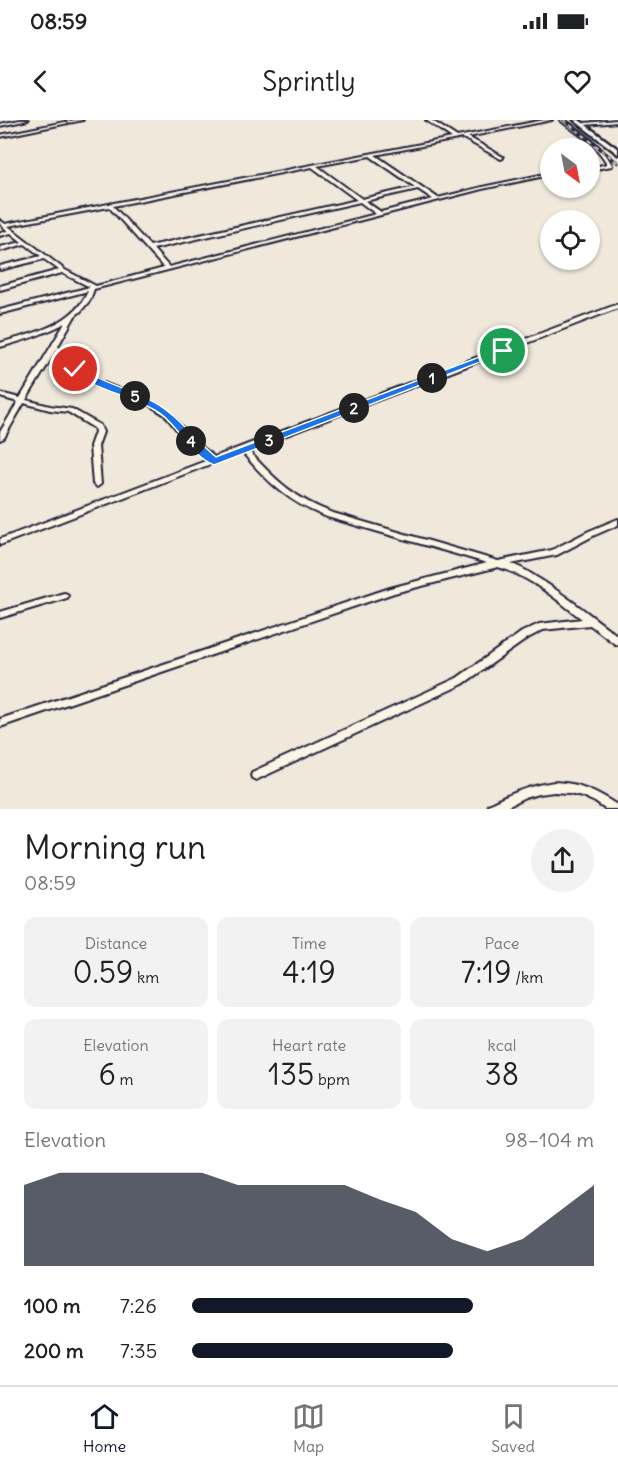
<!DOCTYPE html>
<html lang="en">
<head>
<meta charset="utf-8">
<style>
	body { margin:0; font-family:Delius,sans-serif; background:#f2f2f2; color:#202124; height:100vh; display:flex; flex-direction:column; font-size:22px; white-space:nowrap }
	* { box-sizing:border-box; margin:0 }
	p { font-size:20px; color:#757577 }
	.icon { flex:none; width:33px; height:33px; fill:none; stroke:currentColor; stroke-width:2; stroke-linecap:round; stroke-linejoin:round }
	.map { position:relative; height:689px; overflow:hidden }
	.panel { display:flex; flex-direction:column; background:#fff; flex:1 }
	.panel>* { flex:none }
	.needle { width:39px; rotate:148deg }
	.buttons { position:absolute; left:540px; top:18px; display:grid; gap:12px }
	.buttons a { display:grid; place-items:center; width:60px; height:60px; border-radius:50%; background:#fff; box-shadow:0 2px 4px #0004; font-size:30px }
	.pin { position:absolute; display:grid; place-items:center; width:51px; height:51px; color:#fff; margin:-26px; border:3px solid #fff; border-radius:50%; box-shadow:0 2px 6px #0007 }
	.km { position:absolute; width:30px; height:30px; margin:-15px; border-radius:50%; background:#222; color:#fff; font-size:16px; line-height:30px; text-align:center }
	.round { display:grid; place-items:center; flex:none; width:63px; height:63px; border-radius:32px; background:#f2f2f2 }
	.headline { display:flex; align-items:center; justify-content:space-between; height:102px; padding:0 24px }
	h1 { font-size:33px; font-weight:600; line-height:45px }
	.figures { display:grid; grid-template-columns:repeat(3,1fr); gap:9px; height:102px; padding:6px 24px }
	.figures div { display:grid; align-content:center; border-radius:12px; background:#f2f2f2; text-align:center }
	.figures b { font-size:30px; font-weight:600 }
	.figures small { font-size:16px; font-weight:400 }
	.figures p { font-size:16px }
	.chart { height:168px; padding:12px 24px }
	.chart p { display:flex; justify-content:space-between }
	.chart svg { width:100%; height:108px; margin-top:6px; fill:#111827; opacity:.7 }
	ul { padding:0 24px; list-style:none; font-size:20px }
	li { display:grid; grid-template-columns:96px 72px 1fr; align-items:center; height:45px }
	li i { height:15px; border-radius:8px; background:#111827 }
	.status { display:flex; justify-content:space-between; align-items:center; height:42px; padding:0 30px; background:#fff; direction:ltr }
	.status svg { height:16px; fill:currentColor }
	header { display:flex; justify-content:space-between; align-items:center; height:78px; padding:0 24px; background:#fff; font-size:27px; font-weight:600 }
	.tab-bar { display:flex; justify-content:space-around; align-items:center; height:84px; border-top:2px solid #e0e0e0; background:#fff; font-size:16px; color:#757577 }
	.tab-bar a { display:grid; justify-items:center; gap:3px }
	.tab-bar .active { color:#111827 }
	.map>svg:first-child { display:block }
</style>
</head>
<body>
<div class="status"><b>08:59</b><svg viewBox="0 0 49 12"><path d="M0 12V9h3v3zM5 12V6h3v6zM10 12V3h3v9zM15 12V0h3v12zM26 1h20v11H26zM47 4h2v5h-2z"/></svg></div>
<header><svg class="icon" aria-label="back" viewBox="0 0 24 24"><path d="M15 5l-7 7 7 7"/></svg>Sprintly<svg class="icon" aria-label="heart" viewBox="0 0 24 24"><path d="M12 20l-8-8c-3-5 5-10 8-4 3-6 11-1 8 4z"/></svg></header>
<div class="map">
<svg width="618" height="689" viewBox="0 0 618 689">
	<rect width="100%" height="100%" fill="#efe8db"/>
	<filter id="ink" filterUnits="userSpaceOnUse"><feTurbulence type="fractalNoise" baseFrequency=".0167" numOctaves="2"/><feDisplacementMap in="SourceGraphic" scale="12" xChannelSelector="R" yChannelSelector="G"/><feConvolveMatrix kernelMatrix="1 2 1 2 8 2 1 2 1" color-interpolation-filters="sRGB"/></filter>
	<g filter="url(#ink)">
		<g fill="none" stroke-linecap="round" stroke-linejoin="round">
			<defs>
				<g id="minor">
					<path d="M 20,0 L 28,0 L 0,6 L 0,4 Z"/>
					<path d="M 75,0 L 83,0 L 0,17 L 0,15 Z"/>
					<path d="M 426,0 L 431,0 L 457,17 L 544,0 L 552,0 L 468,17 L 503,37 L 503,38 L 501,39 L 463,18 L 375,35 L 438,78 L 482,67 L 550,53 L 550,55 L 482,69 L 94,169 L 90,180 L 81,191 L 75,196 L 58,226 L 77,248 L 94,259 L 152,282 L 169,293 L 195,321 L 214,337 L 618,184 L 618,188 L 248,330 C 275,360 295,379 333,393 L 498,441 L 552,430 L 589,411 L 618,399 L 618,405 L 595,415 L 557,435 L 511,444 C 522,447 531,454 541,460 C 568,477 593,497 618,516 L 618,525 L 615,524 L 590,505 L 543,510 L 528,518 L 463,564 L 260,658 L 256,660 L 252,658 L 251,655 L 252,652 L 457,558 L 522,512 L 539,504 L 582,499 C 556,479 530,456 498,447 L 394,473 L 0,607 L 0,599 L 390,468 L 487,443 L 327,397 C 288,382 269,363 242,332 L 0,425 L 0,419 L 208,340 L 189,325 L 165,295 L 148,284 L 90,261 L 73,250 L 56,231 L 26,280 L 50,286 L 72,289 L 100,305 L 103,312 L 98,326 L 101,364 L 97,367 L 93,364 L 90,326 L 95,312 L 94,308 L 68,292 L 50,290 L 24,283 L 4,318 L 0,320 L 0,312 L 18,282 L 0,277 L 0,273 L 20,278 L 65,203 C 45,214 22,221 0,227 L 0,223 C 31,214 74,205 88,171 L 0,194 L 0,190 L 90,167 L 62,153 L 0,170 L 0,166 L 59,150 L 44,139 L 0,150 L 0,146 L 41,136 L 25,124 L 0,131 L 0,127 L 22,122 L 11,113 L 0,116 L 0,112 L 8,111 L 0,104 L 0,100 L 5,104 L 452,18 ZM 370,36 L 415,67 L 362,79 L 317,46 ZM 312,47 L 357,80 L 150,126 L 113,86 ZM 418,69 L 433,79 L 381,92 L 365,81 ZM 360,82 L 376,94 L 169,147 L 153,129 ZM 109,87 L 164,148 L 96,166 L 65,150 L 8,106 Z"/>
					<path d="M 560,0 L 565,0 C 583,13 602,25 612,45 L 612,46 L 590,50 L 590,48 L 607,44 C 597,24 577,14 560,0 Z"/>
					<path d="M 616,0 L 618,0 L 618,2 L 585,5 L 583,4 L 585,3 Z"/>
					<path d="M 64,473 L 67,474 L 68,476 L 67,478 L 0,498 L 0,492 Z"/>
					<path d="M 554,662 C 580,663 596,671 618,685 L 618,689 L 605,689 L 595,682 L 582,676 L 569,673 L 554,672 L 539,674 L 525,678 L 503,689 L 487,689 L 488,685 C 509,674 530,666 554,662 Z"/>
				</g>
				<path id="major" d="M 574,0 L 579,0 L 618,29 L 618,34 Z"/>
			</defs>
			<!-- minor casing -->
			<use href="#minor" stroke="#22223b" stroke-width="4"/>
			<!-- major casing -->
			<use href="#major" stroke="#22223b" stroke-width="5"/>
			<!-- minor -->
			<use href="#minor" fill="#fcf5e5" fill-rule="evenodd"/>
			<!-- major -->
			<use href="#major" fill="#fcf5e5" fill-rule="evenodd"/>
			<defs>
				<path id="rail" d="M 564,0 L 618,43"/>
			</defs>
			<!-- rail casing -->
			<use href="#rail" stroke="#22223b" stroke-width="3"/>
			<!-- rail -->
			<use href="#rail" stroke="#fcf5e5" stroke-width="1.5" stroke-dasharray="4" stroke-linecap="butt"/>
		</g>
	</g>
	<!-- route -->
	<path fill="#1a73e8" stroke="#fff" stroke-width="1.5" d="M 503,228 L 506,229 L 506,232 L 214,345 C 191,336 180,308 161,294 C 134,275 95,272 71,249 L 78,247 C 102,263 129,268 154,282 C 178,295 195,320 216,337 Z"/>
</svg>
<div class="buttons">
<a><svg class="needle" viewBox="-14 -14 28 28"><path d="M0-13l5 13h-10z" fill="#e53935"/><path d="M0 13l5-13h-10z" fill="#757577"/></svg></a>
<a><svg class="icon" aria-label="locate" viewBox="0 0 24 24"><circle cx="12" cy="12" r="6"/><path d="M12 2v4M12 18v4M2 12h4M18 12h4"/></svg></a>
</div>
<div class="pin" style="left:503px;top:231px;background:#1e9e55"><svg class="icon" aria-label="arrive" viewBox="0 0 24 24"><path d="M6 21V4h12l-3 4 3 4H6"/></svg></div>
<div class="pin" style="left:75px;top:249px;background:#d93025"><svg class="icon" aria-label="check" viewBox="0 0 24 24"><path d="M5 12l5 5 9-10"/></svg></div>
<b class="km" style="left:432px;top:258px">1</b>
<b class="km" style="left:354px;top:288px">2</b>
<b class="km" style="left:269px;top:320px">3</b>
<b class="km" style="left:191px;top:321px">4</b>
<b class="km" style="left:135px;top:276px">5</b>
</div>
<section class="panel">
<div class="headline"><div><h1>Morning run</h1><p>08:59</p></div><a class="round"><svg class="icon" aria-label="share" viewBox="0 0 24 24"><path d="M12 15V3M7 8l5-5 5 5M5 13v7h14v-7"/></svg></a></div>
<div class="figures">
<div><p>Distance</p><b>0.59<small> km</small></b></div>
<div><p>Time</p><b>4:19</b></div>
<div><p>Pace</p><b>7:19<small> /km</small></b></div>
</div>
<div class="figures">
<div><p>Elevation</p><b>6<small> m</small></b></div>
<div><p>Heart rate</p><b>135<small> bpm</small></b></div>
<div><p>kcal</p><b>38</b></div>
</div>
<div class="chart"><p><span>Elevation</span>98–104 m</p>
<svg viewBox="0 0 160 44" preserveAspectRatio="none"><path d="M0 44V11L10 6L20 6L30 6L40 6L50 6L60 11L70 11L80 11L90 11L100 17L110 22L120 33L130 38L140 33L150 22L160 11V44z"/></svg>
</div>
<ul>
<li><b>100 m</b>7:26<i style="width:70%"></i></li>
<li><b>200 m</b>7:35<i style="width:65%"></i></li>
</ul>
</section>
<nav class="tab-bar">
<a class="active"><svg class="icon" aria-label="home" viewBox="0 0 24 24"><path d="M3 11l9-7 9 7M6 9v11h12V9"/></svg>Home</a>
<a><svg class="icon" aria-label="map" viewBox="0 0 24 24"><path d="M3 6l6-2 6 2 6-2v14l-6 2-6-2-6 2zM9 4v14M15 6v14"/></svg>Map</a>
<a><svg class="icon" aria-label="saved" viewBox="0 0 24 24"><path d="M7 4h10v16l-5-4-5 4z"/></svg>Saved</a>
</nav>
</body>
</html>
